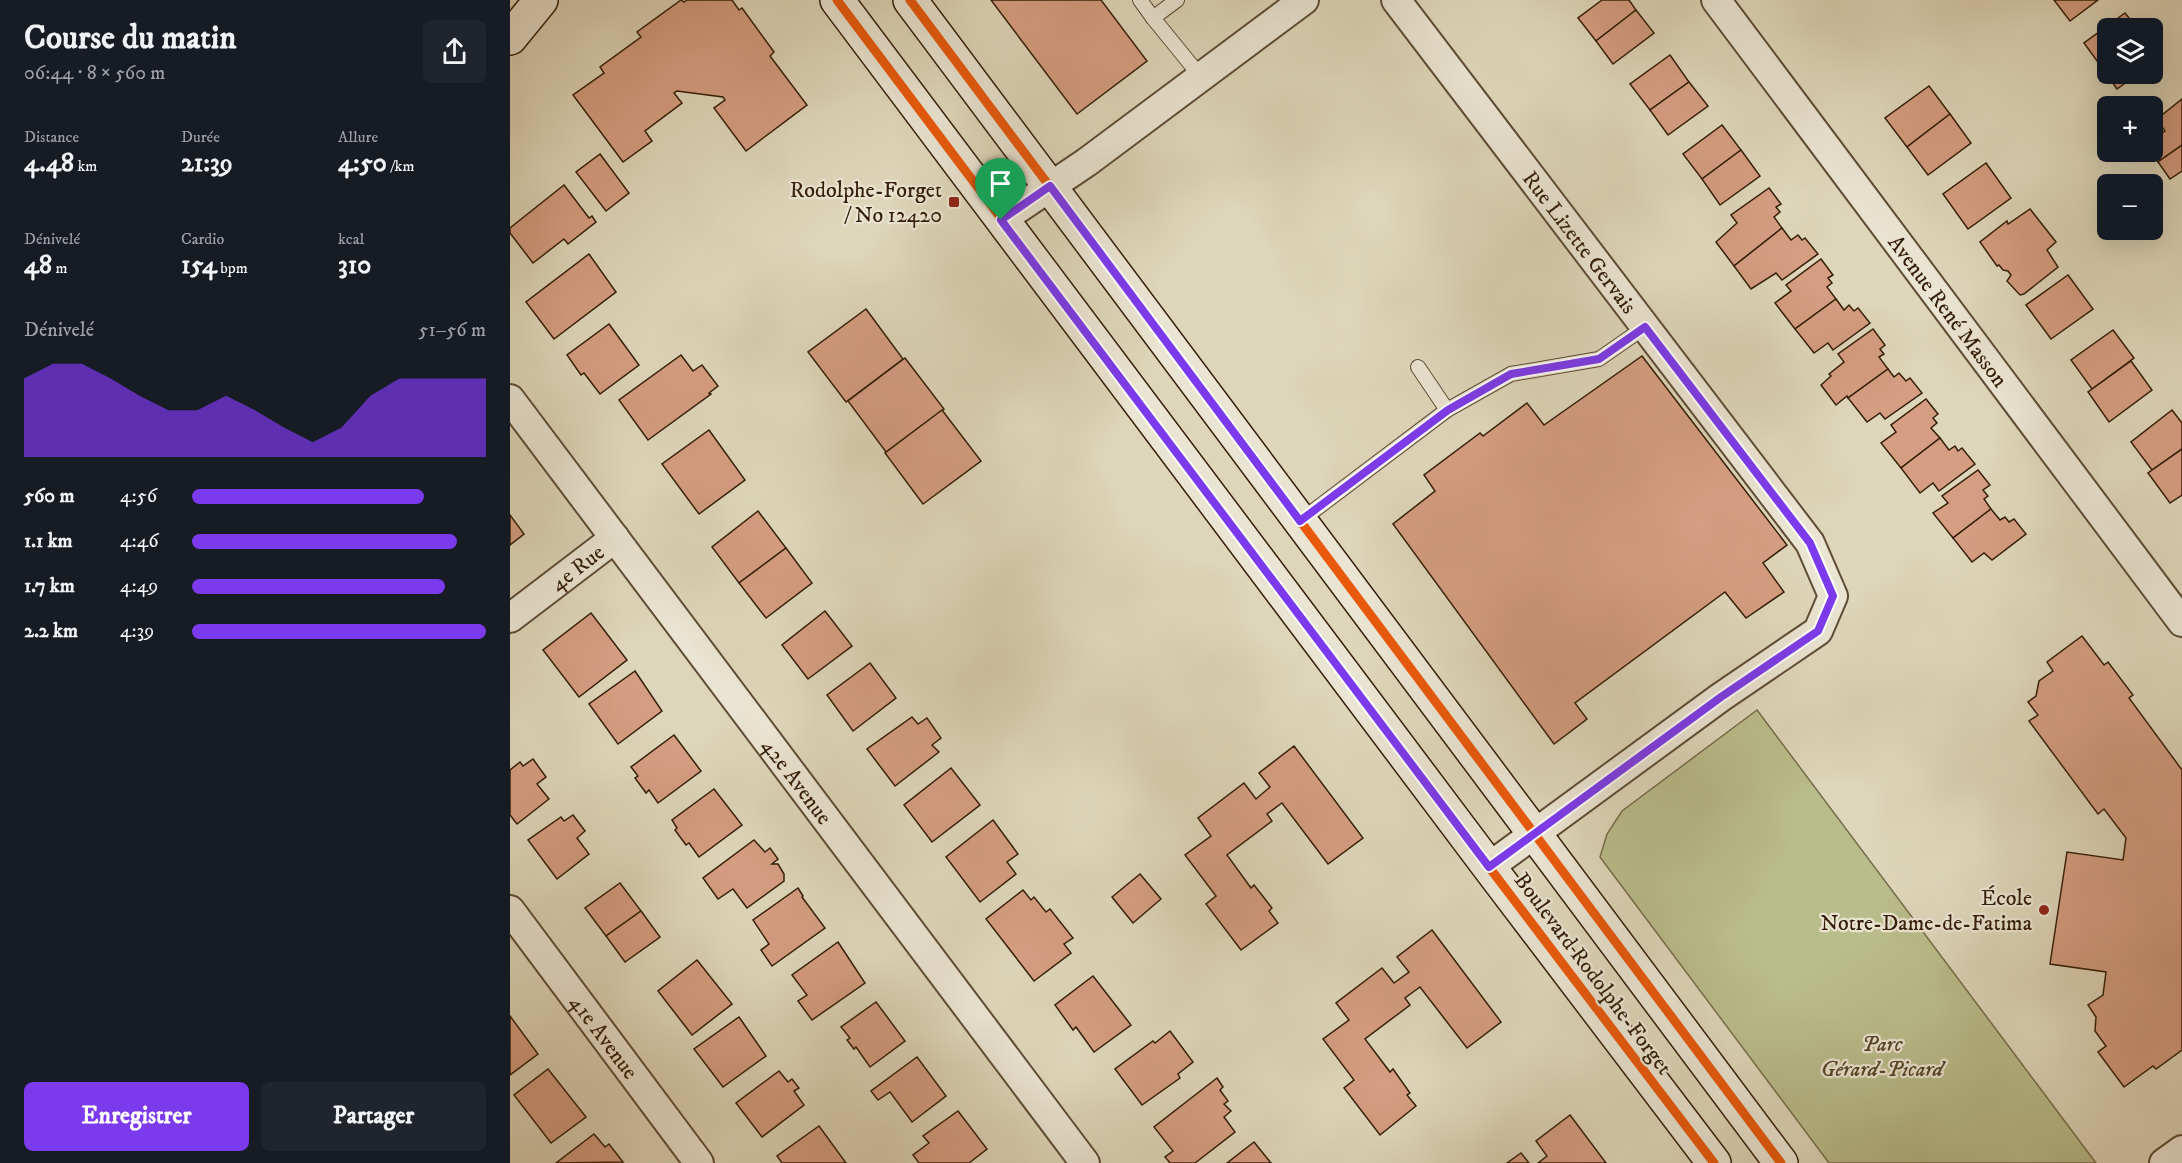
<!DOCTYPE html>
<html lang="fr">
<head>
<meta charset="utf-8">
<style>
	body { margin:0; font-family:"IM FELL DW Pica",serif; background:#20242c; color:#f1f3f6; height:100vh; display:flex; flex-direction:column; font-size:22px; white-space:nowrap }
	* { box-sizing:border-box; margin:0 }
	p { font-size:20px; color:#9ea1a6 }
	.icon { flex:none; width:33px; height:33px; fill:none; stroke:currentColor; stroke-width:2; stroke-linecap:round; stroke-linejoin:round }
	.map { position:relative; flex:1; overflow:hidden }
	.panel { display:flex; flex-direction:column; background:#171b24; width:510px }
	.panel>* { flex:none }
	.fabs { position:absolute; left:1587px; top:18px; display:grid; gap:12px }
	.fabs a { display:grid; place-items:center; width:66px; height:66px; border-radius:9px; background:#171b24; box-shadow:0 6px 24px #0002; font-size:30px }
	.pin { position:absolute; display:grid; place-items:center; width:51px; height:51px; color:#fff; margin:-62px -26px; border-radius:50% 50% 50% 0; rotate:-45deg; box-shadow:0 0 6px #0007 }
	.pin .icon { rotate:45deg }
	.round { display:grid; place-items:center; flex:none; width:63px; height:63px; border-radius:9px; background:#20242c }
	.overview { display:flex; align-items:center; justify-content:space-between; height:102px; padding:0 24px }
	h1 { font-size:33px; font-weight:800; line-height:45px }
	.figures { display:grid; grid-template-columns:repeat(3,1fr); gap:9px; height:102px; padding:6px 24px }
	.figures div { display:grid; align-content:center }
	.figures b { font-size:26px; font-weight:800 }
	.figures small { font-size:16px; font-weight:400 }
	.figures p { font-size:16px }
	.chart { height:168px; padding:12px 24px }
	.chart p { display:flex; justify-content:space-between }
	.chart svg { width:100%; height:108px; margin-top:6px; fill:#7c3aed; opacity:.7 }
	.primary-button { display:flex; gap:12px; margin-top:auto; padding:12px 24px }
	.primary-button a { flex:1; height:69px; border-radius:9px; background:#7c3aed; color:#fff; font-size:24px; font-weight:800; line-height:69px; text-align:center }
	.primary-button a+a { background:#20242c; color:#f1f3f6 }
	ul { padding:0 24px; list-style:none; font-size:20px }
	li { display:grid; grid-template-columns:96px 72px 1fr; align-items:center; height:45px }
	li i { height:15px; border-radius:8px; background:#7c3aed }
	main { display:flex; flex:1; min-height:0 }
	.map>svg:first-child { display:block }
</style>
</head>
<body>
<main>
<section class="panel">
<div class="overview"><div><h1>Course du matin</h1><p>06:44 · 8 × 560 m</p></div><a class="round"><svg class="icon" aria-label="share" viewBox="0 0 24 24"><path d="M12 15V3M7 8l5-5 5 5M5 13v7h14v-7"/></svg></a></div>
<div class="figures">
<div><p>Distance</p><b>4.48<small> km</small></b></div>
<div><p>Durée</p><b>21:39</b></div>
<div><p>Allure</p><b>4:50<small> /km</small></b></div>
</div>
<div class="figures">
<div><p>Dénivelé</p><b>48<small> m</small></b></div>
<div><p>Cardio</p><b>154<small> bpm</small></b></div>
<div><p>kcal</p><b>310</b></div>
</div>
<div class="chart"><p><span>Dénivelé</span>51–56 m</p>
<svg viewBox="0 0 160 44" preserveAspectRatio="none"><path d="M0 44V12L10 6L20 6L30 12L40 19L50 25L60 25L70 19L80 25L90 32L100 38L110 32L120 19L130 12L140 12L150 12L160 12V44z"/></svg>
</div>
<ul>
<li><b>560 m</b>4:56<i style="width:79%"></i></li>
<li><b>1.1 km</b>4:46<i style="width:90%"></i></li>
<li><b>1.7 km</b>4:49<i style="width:86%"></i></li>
<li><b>2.2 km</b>4:39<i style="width:100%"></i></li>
</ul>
<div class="primary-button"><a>Enregistrer</a><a>Partager</a></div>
</section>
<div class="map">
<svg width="1672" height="1163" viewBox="0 0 1672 1163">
	<rect width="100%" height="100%" fill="#ded6ba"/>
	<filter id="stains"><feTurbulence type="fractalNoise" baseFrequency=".00333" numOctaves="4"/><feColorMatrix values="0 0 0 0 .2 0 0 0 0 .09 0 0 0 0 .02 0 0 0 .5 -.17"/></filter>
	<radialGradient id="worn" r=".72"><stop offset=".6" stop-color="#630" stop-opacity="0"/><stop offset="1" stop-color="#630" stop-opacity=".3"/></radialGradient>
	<!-- green -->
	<path fill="#b9bc8b" stroke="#766d49" stroke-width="1.5" d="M 1247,710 L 1586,1163 L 1319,1163 L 1090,857 L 1097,834 L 1112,811 Z"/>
	<!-- building -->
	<g fill="#d59d81" stroke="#341e07" stroke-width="1.5">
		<path d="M 171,0 L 174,2 L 177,0 L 222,0 L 229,10 L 232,8 L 264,52 L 260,56 L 297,105 L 236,151 L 204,108 L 215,100 L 213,97 L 167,91 L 164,93 L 172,103 L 135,131 L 142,141 L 113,162 L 63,95 L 94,73 L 90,67 L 131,37 L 127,32 Z"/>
		<path d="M 481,0 L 591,0 L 637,61 L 567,114 Z"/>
		<path d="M 1092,0 L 1119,0 L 1126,10 L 1086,41 L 1068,18 Z"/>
		<path d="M 1544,0 L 1588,0 L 1560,21 Z"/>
		<path d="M 1126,10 L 1144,33 L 1103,64 L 1086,41 Z"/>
		<path d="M 1615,13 L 1627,28 L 1598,28 L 1598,60 L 1590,65 L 1574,43 Z"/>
		<path d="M 1160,55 L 1179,82 L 1140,110 L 1120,84 Z"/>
		<path d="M 1598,60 L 1598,74 L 1628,74 L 1607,89 L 1590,65 Z"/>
		<path d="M 1179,82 L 1198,106 L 1158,135 L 1140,110 Z"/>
		<path d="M 1419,86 L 1440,114 L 1397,147 L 1375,118 Z"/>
		<path d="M 1672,99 L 1672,145 L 1648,162 L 1641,152 L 1642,152 L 1642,140 L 1655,131 L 1647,119 Z"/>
		<path d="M 1440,114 L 1461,143 L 1418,175 L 1397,147 Z"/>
		<path d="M 1212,125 L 1231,150 L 1192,179 L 1173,154 Z"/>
		<path d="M 1672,145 L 1672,171 L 1660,179 L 1648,162 Z"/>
		<path d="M 1231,150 L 1250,176 L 1210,205 L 1192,179 Z"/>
		<path d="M 90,154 L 119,193 L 96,211 L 66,172 Z"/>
		<path d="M 1476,163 L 1501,198 L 1458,229 L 1433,194 Z"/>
		<path d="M 54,185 L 79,218 L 82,216 L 86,222 L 58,244 L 54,239 L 23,263 L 0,233 L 0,228 Z"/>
		<path d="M 1259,188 L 1271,204 L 1266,207 L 1270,212 L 1264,217 L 1272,228 L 1224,266 L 1206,242 L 1227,223 L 1221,215 Z"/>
		<path d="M 1520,209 L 1546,242 L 1537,250 L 1548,267 L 1514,294 L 1510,295 L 1497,281 L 1501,275 L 1498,271 L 1493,270 L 1489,265 L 1487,266 L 1470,242 L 1497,221 L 1498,224 Z"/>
		<path d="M 1272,228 L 1281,240 L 1288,235 L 1292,240 L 1295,238 L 1308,254 L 1272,280 L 1266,273 L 1241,289 L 1224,266 Z"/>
		<path d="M 79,254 L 106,292 L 44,339 L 16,302 Z"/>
		<path d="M 1311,259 L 1323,275 L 1318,278 L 1322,283 L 1317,287 L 1326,299 L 1285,329 L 1265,303 L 1281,291 L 1276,285 Z"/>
		<path d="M 1558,275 L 1583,309 L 1541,339 L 1516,305 Z"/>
		<path d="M 1326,299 L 1334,310 L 1339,305 L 1344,311 L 1348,308 L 1360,323 L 1323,350 L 1318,343 L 1304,353 L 1285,329 Z"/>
		<path d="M 356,309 L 393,359 L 336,402 L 298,352 Z"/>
		<path d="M 99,324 L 129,365 L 90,394 L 74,373 L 71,375 L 57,355 Z"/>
		<path d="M 1363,329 L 1375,345 L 1370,349 L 1374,354 L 1369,357 L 1378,369 L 1338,398 L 1337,396 L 1326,405 L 1311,385 L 1321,376 L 1319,374 L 1334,362 L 1328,354 Z"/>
		<path d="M 1603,330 L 1624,358 L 1582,389 L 1561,360 Z"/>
		<path d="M 171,355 L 183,371 L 192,365 L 208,386 L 199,393 L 201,394 L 138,440 L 109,400 Z"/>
		<path d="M 1132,356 L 1277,545 L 1253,563 L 1274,592 L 1236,618 L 1215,592 L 1065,703 L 1077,719 L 1044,744 L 883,524 L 925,491 L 914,475 L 970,433 L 973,436 L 1017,403 L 1034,425 Z"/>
		<path d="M 395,358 L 434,409 L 376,452 L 338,401 Z"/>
		<path d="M 1621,361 L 1642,390 L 1599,422 L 1578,392 Z"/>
		<path d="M 1378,369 L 1384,377 L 1389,373 L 1396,381 L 1400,378 L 1412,393 L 1375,419 L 1370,413 L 1357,422 L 1338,398 Z"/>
		<path d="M 1416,399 L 1428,414 L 1423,418 L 1427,423 L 1421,428 L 1430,438 L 1391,468 L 1371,443 L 1386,432 L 1381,425 Z"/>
		<path d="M 432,410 L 471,461 L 413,504 L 375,453 Z"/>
		<path d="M 1662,410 L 1672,423 L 1672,449 L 1642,470 L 1621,442 Z"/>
		<path d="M 199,430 L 235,480 L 189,514 L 152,464 Z"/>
		<path d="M 1430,438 L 1439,450 L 1445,446 L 1448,451 L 1452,448 L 1465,464 L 1429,491 L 1423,483 L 1410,493 L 1391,468 Z"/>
		<path d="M 1672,449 L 1672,495 L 1660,503 L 1638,473 Z"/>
		<path d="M 1468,470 L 1480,485 L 1473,490 L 1478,496 L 1474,499 L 1481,509 L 1443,538 L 1423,513 L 1438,503 L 1432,496 Z"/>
		<path d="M 1481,509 L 1490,520 L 1495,517 L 1499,522 L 1504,519 L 1516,534 L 1482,560 L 1474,553 L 1462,562 L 1443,538 Z"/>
		<path d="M 248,511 L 276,548 L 229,583 L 202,547 Z"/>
		<path d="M 0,515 L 14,534 L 0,545 Z"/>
		<path d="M 276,548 L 302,583 L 256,618 L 229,583 Z"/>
		<path d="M 315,611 L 342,646 L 298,679 L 272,645 Z"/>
		<path d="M 81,613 L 117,660 L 69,697 L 33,650 Z"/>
		<path d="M 1572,636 L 1594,665 L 1598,662 L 1623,695 L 1619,698 L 1672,770 L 1672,1050 L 1646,1069 L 1643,1066 L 1614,1087 L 1588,1052 L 1596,1046 L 1585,1031 L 1586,1017 L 1578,1005 L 1593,995 L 1596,972 L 1540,964 L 1557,852 L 1613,860 L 1616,838 L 1594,809 L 1588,814 L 1519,721 L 1528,715 L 1518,702 L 1526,696 L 1529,681 L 1543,671 L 1537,662 Z"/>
		<path d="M 360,663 L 386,698 L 343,731 L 317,695 Z"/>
		<path d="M 125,671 L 152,711 L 108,744 L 79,704 Z"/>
		<path d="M 402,717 L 408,724 L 417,718 L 431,738 L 422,745 L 429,752 L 385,786 L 357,749 Z"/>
		<path d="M 164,735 L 191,771 L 148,803 L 139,790 L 136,793 L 125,778 L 128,776 L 121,767 Z"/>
		<path d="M 784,746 L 853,838 L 818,864 L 772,803 L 757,814 L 762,821 L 717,855 L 741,888 L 744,885 L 762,908 L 759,911 L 768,923 L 731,950 L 696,904 L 706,896 L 675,855 L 701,836 L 688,818 L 734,783 L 746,799 L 760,787 L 749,773 Z"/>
		<path d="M 23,759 L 36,777 L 27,784 L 39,799 L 7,824 L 0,815 L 0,770 L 10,762 L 13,766 Z"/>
		<path d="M 441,768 L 470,805 L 422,842 L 394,805 Z"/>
		<path d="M 204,789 L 232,825 L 189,857 L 179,843 L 176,845 L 165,830 L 167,828 L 162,820 Z"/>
		<path d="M 63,815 L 75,831 L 67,838 L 79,854 L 47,879 L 18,840 L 51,817 L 54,821 Z"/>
		<path d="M 483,820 L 508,854 L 497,862 L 506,874 L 470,902 L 436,857 Z"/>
		<path d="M 244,840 L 255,852 L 260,848 L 268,859 L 262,864 L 268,864 L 274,874 L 274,881 L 237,908 L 223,889 L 208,899 L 193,878 Z"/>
		<path d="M 630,874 L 651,899 L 623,923 L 602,897 Z"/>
		<path d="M 110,883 L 131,911 L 96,936 L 75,908 Z"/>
		<path d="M 288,888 L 293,896 L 292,897 L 315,928 L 262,966 L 251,950 L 259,944 L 243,920 Z"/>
		<path d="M 513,890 L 521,900 L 524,897 L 536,912 L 540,909 L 563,938 L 554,944 L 561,953 L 524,981 L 476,919 Z"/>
		<path d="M 131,911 L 150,937 L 115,962 L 96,936 Z"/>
		<path d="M 922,930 L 991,1022 L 957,1048 L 910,987 L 895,998 L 900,1005 L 855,1039 L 880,1072 L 883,1069 L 900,1093 L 897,1095 L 906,1106 L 870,1135 L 834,1088 L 844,1080 L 813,1039 L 839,1020 L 826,1003 L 872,968 L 884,983 L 899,972 L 887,957 Z"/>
		<path d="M 328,942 L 355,983 L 302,1020 L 288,1001 L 297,995 L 282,975 Z"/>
		<path d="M 187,960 L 222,1004 L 182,1035 L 148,991 Z"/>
		<path d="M 583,976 L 621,1025 L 584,1052 L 566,1027 L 563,1030 L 545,1005 Z"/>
		<path d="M 366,1002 L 395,1041 L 360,1067 L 346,1047 L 344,1049 L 337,1040 L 340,1038 L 331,1027 Z"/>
		<path d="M 0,1016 L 28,1054 L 0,1075 Z"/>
		<path d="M 229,1017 L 256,1056 L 213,1087 L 184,1049 Z"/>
		<path d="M 660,1031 L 683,1062 L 668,1074 L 670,1078 L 632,1105 L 605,1069 L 643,1041 L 645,1043 Z"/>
		<path d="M 407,1057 L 436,1096 L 402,1122 L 380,1092 L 368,1100 L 361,1091 Z"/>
		<path d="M 38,1069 L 76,1117 L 41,1143 L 4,1095 Z"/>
		<path d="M 269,1071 L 278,1082 L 282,1079 L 289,1088 L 284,1091 L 294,1105 L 252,1137 L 226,1103 Z"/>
		<path d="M 707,1078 L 713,1087 L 710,1090 L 718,1101 L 714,1104 L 721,1111 L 714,1117 L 725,1132 L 685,1163 L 660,1163 L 655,1157 L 663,1151 L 644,1127 Z"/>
		<path d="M 448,1111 L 477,1149 L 459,1163 L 409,1163 L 403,1155 L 419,1143 L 413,1136 Z"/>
		<path d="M 1060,1115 L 1096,1163 L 1028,1163 L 1037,1156 L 1026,1141 Z"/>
		<path d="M 309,1126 L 336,1163 L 272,1163 L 267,1156 Z"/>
		<path d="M 84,1134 L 95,1147 L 99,1144 L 113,1162 L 46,1163 Z"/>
		<path d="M 744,1142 L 761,1163 L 717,1163 Z"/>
		<path d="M 1011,1153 L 1019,1163 L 997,1163 Z"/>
	</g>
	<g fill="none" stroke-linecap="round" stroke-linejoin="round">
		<defs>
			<g id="lane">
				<path d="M 630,0 L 643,18 L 667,0"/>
				<path d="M 643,18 L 691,77"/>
				<path d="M 908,367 L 937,410"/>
				<path d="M 790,521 L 937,410 L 1001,374 L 1089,359 L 1135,327"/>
			</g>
			<g id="street">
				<path id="s1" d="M 886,0 L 1300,543 L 1323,596 L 1308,631 L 1211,697 L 979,867"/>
				<path id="s2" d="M 1206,0 L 1672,622"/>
				<path d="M 491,220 L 577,162 L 794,0"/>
				<path id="s3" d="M 0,399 L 575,1163"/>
				<path id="s4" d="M 0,618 L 105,538"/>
				<path id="s5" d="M 0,910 L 189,1163"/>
				<path d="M 1654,1163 L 1672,1150"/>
			</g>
			<g id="secondary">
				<path d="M 327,0 L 979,867 L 1204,1163"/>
				<path d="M 400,0 L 1271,1163"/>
				<path d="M 0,38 L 31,0"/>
			</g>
		</defs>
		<!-- lane casing -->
		<use href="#lane" stroke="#5e4c34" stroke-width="16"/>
		<!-- street casing -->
		<use href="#street" stroke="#5e4c34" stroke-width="32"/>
		<!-- secondary casing -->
		<use href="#secondary" stroke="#341e07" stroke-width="36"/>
		<!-- lane -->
		<use href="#lane" stroke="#eae4d2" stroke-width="14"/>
		<!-- street -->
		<use href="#street" stroke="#eae4d2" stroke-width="28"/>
		<!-- secondary -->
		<use href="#secondary" stroke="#eae4d2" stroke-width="33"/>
		<defs>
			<g id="cycleway">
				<path d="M 327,0 L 979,867 L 1204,1163"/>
				<path d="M 400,0 L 1271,1163"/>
			</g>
		</defs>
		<!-- cycleway casing -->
		<use href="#cycleway" stroke="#eae4d2" stroke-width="13"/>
		<!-- cycleway -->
		<use href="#cycleway" stroke="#e8590c" stroke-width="9"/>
	</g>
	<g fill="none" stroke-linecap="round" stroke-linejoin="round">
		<defs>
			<path id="route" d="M 540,186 L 790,521 L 938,410 L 1001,374 L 1089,359 L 1135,327 L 1300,543 L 1323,596 L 1308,631 L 1211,697 L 979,867 L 491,220 Z"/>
		</defs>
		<!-- route casing -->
		<use href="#route" stroke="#fff" stroke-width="12"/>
		<!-- route -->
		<use href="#route" stroke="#7c3aed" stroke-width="8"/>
	</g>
	<!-- markers -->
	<g fill="#8f2418" stroke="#eae4d2" stroke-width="2">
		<rect x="438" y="196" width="12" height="12" rx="3"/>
		<circle cx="1534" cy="910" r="6"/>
	</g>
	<g text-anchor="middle" stroke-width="4.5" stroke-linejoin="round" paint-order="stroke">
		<!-- poi labels -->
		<g font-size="22" fill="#341e07" stroke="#eae4d2" text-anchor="end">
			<text x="432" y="197">Rodolphe-Forget<tspan x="432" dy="25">/ No 12420</tspan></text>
			<text x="1522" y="905">École<tspan x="1522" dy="25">Notre-Dame-de-Fatima</tspan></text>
		</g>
		<!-- street labels -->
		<g font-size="22" fill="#341e07" stroke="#eae4d2">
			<text dy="8" stroke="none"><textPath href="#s1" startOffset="304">Rue Lizette Gervais</textPath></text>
			<text dy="8" stroke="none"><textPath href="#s2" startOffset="388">Avenue René Masson</textPath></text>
			<text dy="8" stroke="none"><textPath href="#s4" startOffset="84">4e Rue</textPath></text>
			<text dy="8" stroke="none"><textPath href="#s3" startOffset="478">42e Avenue</textPath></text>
			<text transform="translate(1084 973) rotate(53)" y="8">Boulevard Rodolphe-Forget</text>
			<text dy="8" stroke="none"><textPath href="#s5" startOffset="158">41e Avenue</textPath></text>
		</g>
		<!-- park labels -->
		<g font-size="22" font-style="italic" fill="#554628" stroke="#eae4d2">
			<text x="1372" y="1051">Parc<tspan x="1372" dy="25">Gérard-Picard</tspan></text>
		</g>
	</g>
	<rect width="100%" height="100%" filter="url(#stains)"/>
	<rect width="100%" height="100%" fill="url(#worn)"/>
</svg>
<div class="fabs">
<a><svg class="icon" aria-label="layers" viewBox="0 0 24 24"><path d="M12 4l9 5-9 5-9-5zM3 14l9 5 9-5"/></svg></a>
<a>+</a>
<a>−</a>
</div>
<div class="pin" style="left:491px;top:220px;background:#1e9e55"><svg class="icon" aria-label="arrive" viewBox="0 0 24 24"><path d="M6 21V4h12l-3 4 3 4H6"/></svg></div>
</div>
</main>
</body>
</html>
